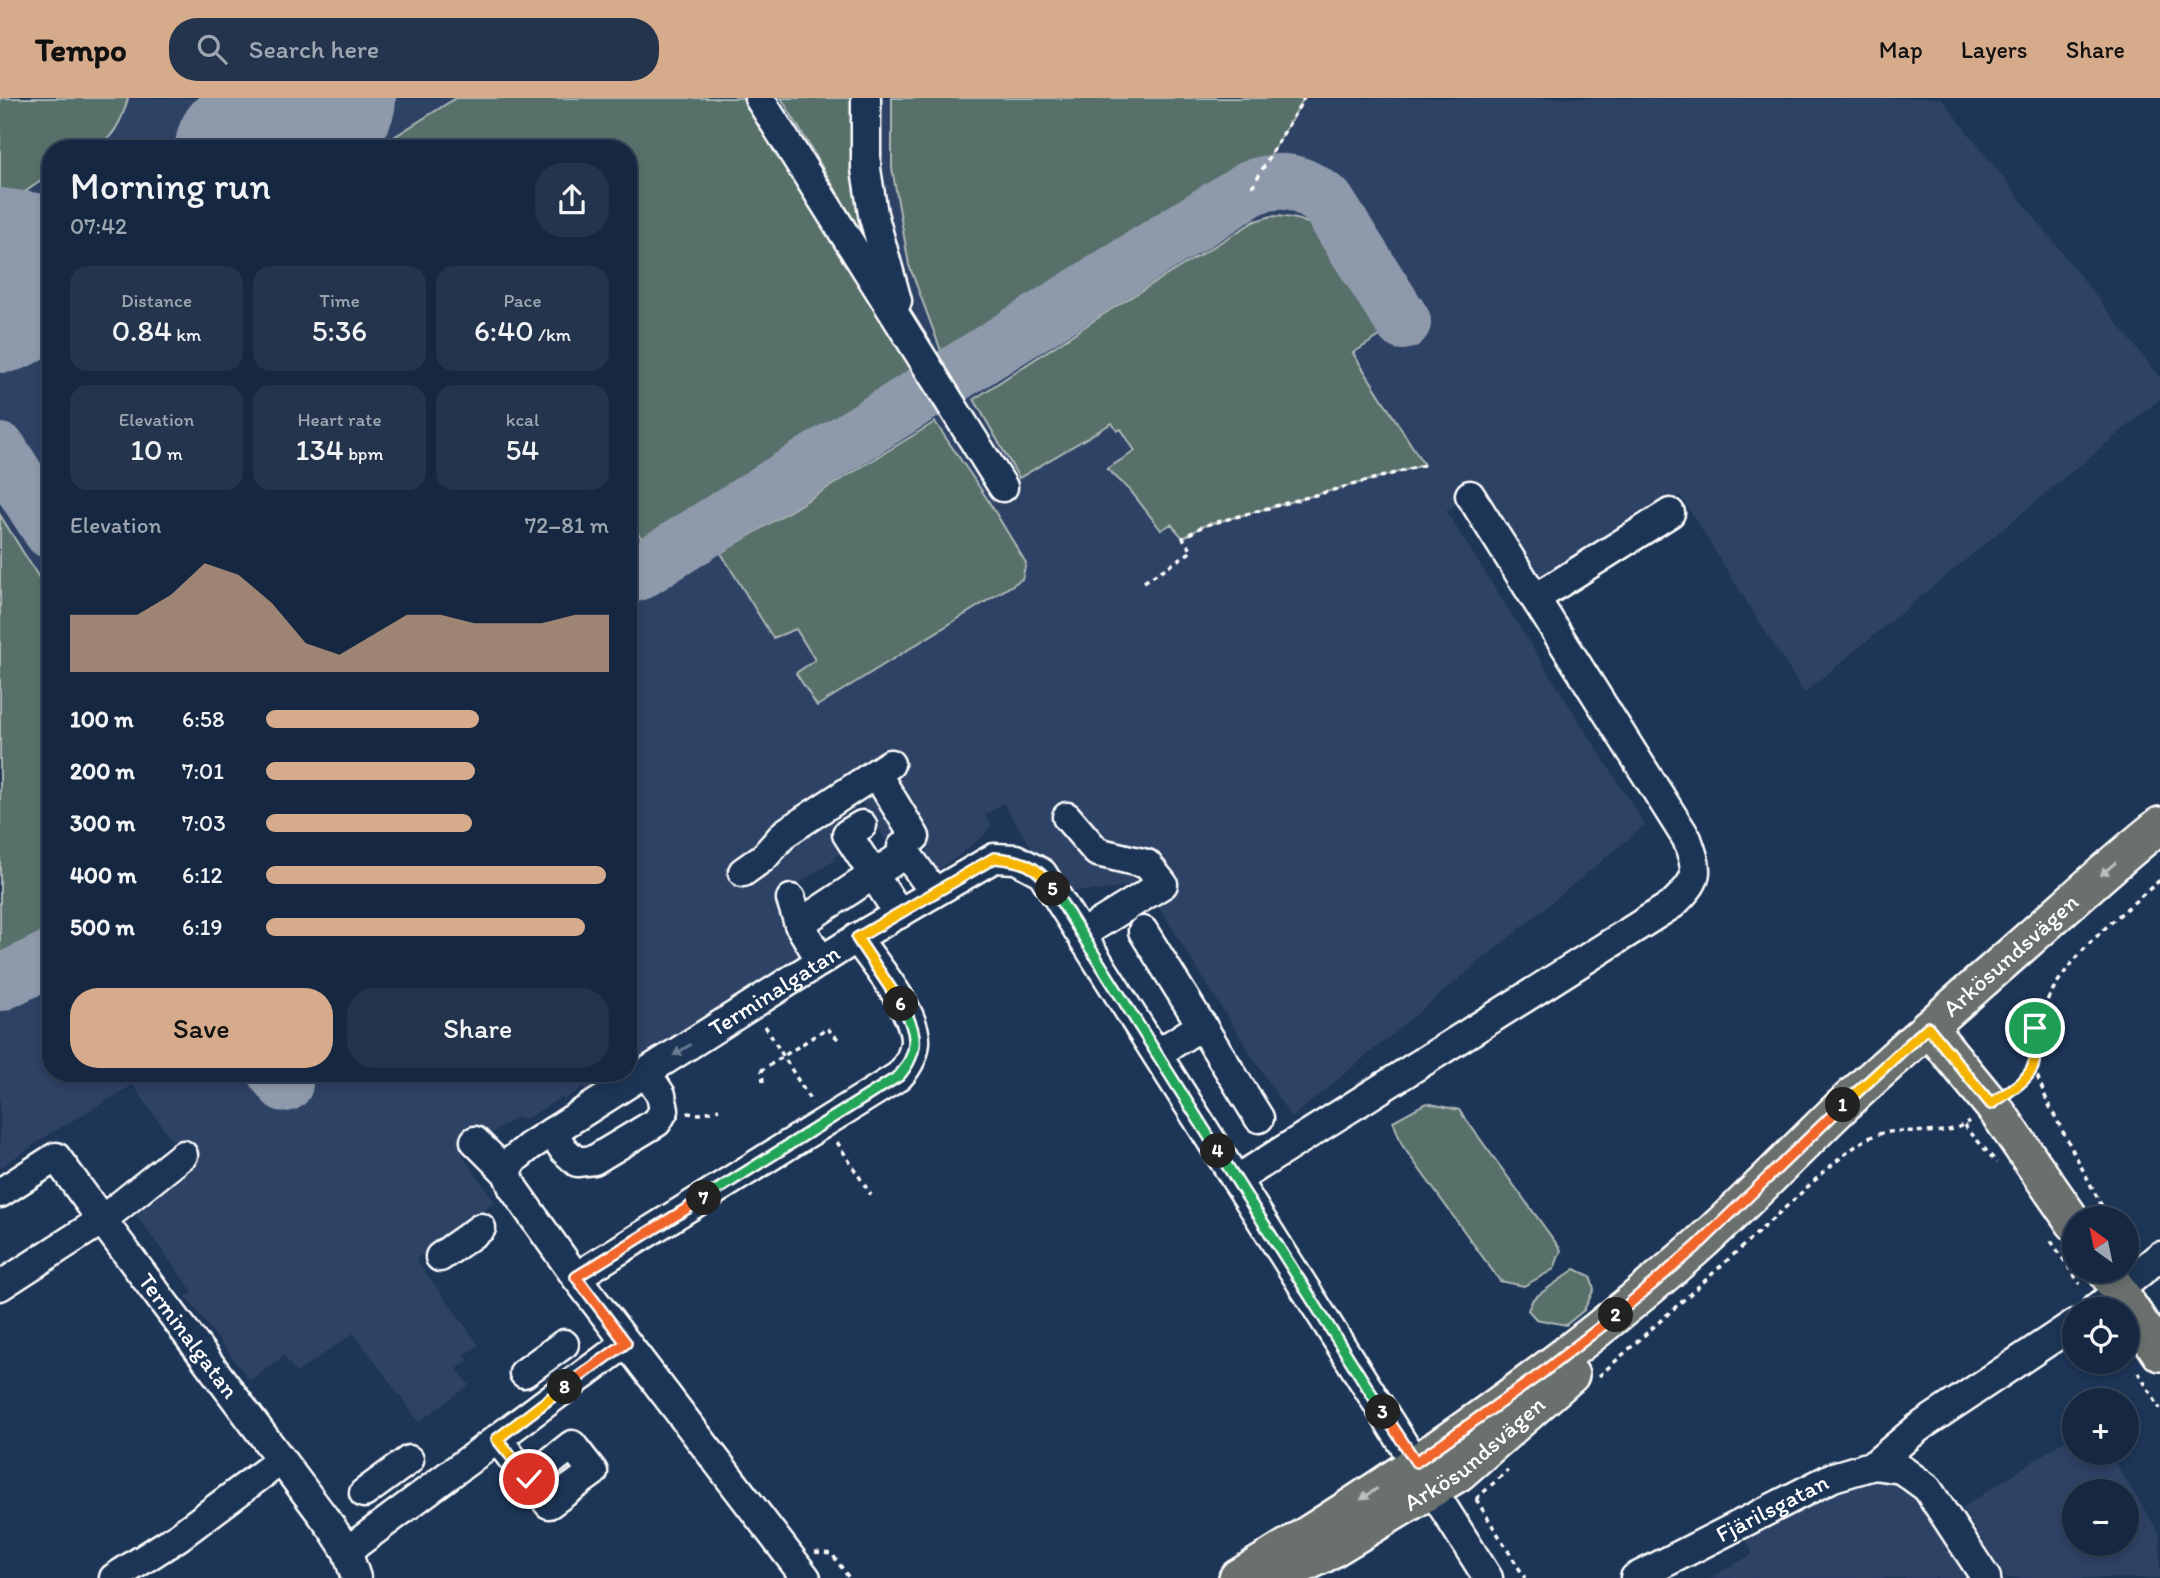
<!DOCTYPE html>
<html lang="en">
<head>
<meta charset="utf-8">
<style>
	body { margin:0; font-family:Itim,sans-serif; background:#23344c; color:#f1f3f6; height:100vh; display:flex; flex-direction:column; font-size:26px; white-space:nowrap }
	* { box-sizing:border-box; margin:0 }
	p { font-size:23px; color:#9ea6b1 }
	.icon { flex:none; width:38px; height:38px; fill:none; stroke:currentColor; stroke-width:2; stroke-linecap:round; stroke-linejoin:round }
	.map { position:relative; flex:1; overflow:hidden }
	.side { position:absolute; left:42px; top:42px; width:595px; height:942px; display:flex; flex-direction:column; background:#162841; border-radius:28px; box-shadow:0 4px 10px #0003,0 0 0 2px #35445a }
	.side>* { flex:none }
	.needle { width:46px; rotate:327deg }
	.buttons { position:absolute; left:2062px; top:1108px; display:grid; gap:14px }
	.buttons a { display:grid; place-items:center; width:77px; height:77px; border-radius:50%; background:#162841; box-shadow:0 4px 10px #0003,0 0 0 2px #35445a; font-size:35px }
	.pin { position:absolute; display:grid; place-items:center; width:60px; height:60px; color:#fff; margin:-30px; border:4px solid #fff; border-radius:50%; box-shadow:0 2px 7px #0007 }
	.km { position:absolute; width:35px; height:35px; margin:-18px; border-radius:50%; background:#222; color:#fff; font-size:19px; line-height:35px; text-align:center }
	.round { display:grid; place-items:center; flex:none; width:74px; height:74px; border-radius:28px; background:#23344c }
	.summary { display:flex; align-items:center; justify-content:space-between; height:119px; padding:0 28px }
	h1 { font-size:38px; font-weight:600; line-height:52px }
	.stats { display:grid; grid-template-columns:repeat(3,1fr); gap:10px; height:119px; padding:7px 28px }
	.stats div { display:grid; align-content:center; border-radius:18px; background:#23344c; text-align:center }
	.stats b { font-size:30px; font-weight:600 }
	.stats small { font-size:19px; font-weight:400 }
	.stats p { font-size:19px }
	.chart { height:196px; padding:14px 28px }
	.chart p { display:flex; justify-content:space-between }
	.chart svg { width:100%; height:126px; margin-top:7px; fill:#d6ab8b; opacity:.7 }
	.button { display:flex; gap:14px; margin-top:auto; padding:14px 28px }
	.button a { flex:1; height:80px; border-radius:28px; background:#d6ab8b; color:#111; font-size:28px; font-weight:600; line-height:80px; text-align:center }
	.button a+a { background:#23344c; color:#f1f3f6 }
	ul { padding:0 28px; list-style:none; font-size:23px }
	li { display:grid; grid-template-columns:112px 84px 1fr; align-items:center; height:52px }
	li i { height:18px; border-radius:9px; background:#d6ab8b }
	header { display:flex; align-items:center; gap:42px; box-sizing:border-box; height:98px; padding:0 35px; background:#d6ab8b; color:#111 }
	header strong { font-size:33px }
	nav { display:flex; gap:38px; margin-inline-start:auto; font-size:24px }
	.search { width:490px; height:63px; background:#23344c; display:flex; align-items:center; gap:18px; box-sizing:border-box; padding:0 24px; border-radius:28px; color:#9ea6b1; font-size:26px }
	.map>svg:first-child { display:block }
</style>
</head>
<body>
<header>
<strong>Tempo</strong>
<div class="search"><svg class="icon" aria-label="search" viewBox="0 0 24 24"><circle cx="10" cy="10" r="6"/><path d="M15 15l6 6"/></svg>Search here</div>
<nav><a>Map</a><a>Layers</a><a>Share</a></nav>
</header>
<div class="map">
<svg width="2160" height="1480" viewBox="0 0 2160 1480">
	<rect width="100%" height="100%" fill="#1d3557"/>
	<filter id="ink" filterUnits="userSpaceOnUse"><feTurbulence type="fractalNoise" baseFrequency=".0143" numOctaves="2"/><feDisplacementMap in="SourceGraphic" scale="14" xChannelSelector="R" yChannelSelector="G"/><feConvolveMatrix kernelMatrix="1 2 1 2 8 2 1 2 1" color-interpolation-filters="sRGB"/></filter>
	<g filter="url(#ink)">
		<!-- built -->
		<g fill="#2f4366" fill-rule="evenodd">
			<path d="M 0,0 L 1941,0 L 2160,280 L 2160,301 L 1804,595 L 1680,397 L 1541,484 L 1482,390 L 1446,413 L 1645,727 L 1291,1020 L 1143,784 L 1108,792 L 1073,793 L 1061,776 L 1036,757 L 1003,705 L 985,717 L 992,727 L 985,736 L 961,756 L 930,777 L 921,762 L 928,752 L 925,748 L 892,753 L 862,704 L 854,702 L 832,716 L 831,723 L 849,750 L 834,759 L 835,762 L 782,796 L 785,803 L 778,808 L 808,857 L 628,971 L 628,51 L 51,51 L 51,975 L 622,975 L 588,996 L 583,989 L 564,1002 L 562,999 L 526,1021 L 517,1019 L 461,1055 L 495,1104 L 416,1161 L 479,1247 L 465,1257 L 468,1263 L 457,1271 L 469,1287 L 419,1324 L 354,1235 L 296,1275 L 284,1258 L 250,1283 L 186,1199 L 193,1194 L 136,1117 L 137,1108 L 193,1072 L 133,987 L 48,1037 L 0,1070 Z"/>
			<path d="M 2074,1336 L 2074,1354 L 2109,1355 L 2160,1436 L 2160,1480 L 2006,1480 L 1962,1410 ZM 2126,1393 L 2126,1446 L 2074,1446 L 2074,1393 Z"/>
			<path d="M 1887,1381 L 1924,1403 L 1972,1480 L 1709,1480 L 1753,1456 L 1746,1441 L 1858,1382 Z"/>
		</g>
		<!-- green -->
		<g fill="#586f6b" stroke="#acb7b5" stroke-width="2">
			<path d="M 0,0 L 128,0 C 123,20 112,46 90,51 C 78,53 63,51 51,51 L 51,76 L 19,98 L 0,101 Z"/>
			<path d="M 456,0 L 744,0 L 918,276 L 647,442 L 642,441 L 628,421 L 628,51 L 375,51 Z"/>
			<path d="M 781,0 L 856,0 L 871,151 L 783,3 Z"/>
			<path d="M 892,0 L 1304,0 L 1252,89 L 1242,76 L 943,258 L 909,167 L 892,70 Z"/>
			<path d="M 1272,118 C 1298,118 1317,127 1336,143 L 1391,231 L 1353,255 L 1424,367 L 1203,428 L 1183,440 L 1171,426 L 1161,432 L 1130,392 L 1107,371 L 1135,353 L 1121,331 L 1117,333 L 1112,325 L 1019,380 L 974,301 L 1110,212 L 1255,123 Z"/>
			<path d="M 935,324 L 986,399 L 1026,465 L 1022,481 L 817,608 L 796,575 L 815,562 L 796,531 L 773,540 L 721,455 Z"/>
			<path d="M 0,417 L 51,499 L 51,837 L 0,865 Z"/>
			<path d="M 1426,1005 L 1459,1012 L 1561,1152 L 1554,1171 L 1524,1188 L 1500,1183 L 1402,1047 L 1393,1023 Z"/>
			<path d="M 1575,1171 L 1590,1178 L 1594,1191 L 1584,1212 L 1566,1227 L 1536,1221 L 1528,1212 L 1533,1201 Z"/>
		</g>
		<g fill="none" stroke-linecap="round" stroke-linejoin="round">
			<!-- taxiway -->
			<g stroke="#8e9aab" stroke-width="56">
				<path d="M 275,0 L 307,12"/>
				<path d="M 0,118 L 51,125"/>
				<path d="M 0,226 L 16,205 L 51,175"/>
				<path d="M 0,353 L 51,433"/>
				<path d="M 628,478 L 639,474 L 1252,89 C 1284,79 1301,83 1327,104 L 1403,224"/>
				<path d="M 0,885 L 51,860"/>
				<path d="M 276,975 L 285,986"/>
			</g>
			<!-- runway -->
			<g stroke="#8e9aab" stroke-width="140">
				<path d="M 245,51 L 326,0"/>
				<path d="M 0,205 L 51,174"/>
			</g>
			<defs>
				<g id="minor">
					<path d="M 759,0 L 1003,389"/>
					<path d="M 866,0 L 866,71 L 873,116 L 897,203"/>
					<path d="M 1536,500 L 1670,415"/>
					<path d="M 876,675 L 915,739 L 902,749 L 906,755"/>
					<path d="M 1067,719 L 1097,754 L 1147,766 L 1163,786 L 1082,836"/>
					<path d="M 862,727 L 847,736 L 899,816"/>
					<path d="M 743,774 L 764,759 L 785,735 L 890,666"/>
					<path d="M 791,801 L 799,826 L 821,863"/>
					<path d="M 799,826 L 906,755 L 934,794"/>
					<path d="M 1143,833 L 1259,1020"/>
					<path d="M 1157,956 L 1202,927"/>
					<path d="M 552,1034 L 564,1052 L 577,1064 L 594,1062 L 657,1024 L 664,1012 L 661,997 L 646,974"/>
					<path d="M 475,1043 L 507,1075 L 513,1090 L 576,1179 L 806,1480"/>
					<path id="s1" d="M 507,1075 L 513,1062 L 530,1048 L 857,840 L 994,760 L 1016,761 L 1042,775 L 1488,1480"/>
					<path d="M 1236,1082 L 1673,806 C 1700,780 1699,775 1687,741 L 1470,397"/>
					<path d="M 0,1095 L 56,1059 L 102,1122 L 183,1057"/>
					<path d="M 440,1159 L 481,1130"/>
					<path d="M 576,1179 L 899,978 C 908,968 914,958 915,944 C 916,913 874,866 857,840"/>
					<path id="s2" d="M 0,1188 L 102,1122 L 332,1430 L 347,1453 L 356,1480"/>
					<path d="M 2096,1211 L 2160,1158"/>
					<path d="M 524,1275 L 564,1246"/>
					<path d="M 497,1341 L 549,1406 L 593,1374 L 572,1347 L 529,1381"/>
					<path d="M 1874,1367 L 1918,1330 L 2074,1226"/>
					<path d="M 364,1395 L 409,1362"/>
					<path d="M 347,1453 L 626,1245"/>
					<path d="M 114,1480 L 178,1439 L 281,1362"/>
					<path id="s3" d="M 1635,1480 L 1833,1379 L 1874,1367 L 1901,1371 L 1927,1390 L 1986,1480"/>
				</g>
				<g id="major">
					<path d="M 1928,929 L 1996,1012 L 2074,1125"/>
					<path d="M 2105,1172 L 2160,1255"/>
					<path id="s4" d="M 1237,1480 C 1397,1383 1553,1275 1694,1151 C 1745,1106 1792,1056 1841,1009 C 1902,952 1966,897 2029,841 C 2072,803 2115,763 2160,727"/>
					<path id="s5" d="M 1275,1480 L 1323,1457 L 1459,1375 L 1571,1277"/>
				</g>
			</defs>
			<!-- minor casing -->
			<use href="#minor" stroke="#fff" stroke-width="33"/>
			<!-- major casing -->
			<use href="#major" stroke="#fff" stroke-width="40"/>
			<!-- path -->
			<g stroke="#fff" stroke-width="3.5" stroke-dasharray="5 5" stroke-linecap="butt">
				<path d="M 1252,89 L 1304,0"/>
				<path d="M 1144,484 L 1192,453 L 1183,440 L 1203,428 L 1424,367"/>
				<path d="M 765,928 L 812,1005"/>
				<path d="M 2031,971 L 2036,975 L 2048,1005 L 2108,1120"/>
				<path d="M 763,984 L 762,972 L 827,930 L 838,941"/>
				<path d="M 2011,991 C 2042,968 2027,966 2034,935 C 2038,920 2046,903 2054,890 C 2081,847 2122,815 2160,782"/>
				<path d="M 687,1015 L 700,1016 L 719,1011"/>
				<path d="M 1964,1027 L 1997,1065"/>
				<path d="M 837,1044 L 871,1097"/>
				<path d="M 2051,1143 L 2080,1186"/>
				<path d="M 2138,1274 L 2160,1311"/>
				<path d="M 1599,1278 C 1658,1225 1718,1171 1777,1117 C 1802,1095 1839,1057 1867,1041 C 1898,1023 1941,1045 1969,1023"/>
				<path d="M 1476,1401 L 1508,1372"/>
				<path d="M 1476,1401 L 1525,1480"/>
				<path d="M 815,1454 L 832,1456 L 849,1480"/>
			</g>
			<!-- minor -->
			<use href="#minor" stroke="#1d3557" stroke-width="28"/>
			<!-- major -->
			<use href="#major" stroke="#6b706d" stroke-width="35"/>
		</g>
		<!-- one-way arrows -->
		<defs><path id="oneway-solid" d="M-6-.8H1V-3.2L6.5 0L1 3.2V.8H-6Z" transform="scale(1.75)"/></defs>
		<g fill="#bcbfbd">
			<use href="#oneway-solid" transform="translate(2108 771) rotate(139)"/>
			<use href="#oneway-solid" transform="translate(1369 1396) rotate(146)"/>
		</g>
		<use fill="#6c7c92" href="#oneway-solid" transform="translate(682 952) rotate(148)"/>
	</g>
	<g fill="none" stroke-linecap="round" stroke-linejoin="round" filter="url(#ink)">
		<defs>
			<path id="split-1" d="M 1843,1007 L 1928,929 L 1991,1006 C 2004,996 2032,982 2034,964 C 2035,951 2032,945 2035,930"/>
			<path id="split-2" d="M 1616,1217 L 1696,1149 L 1843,1007"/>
			<path id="split-3" d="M 1383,1314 L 1416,1364 L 1542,1275 L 1616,1217"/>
			<path id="split-4" d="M 1218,1053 L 1383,1314"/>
			<path id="split-5" d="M 1053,791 L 1218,1053"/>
			<path id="split-6" d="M 901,906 L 857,840 L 994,760 C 1022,762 1037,767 1053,791"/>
			<path id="split-7" d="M 704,1100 L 899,978 C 920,953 918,934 901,906"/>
			<path id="split-8" d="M 565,1289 L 626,1245 L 576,1179 L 704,1100"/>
			<path id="split-9" d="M 529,1381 L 497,1341 L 565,1289"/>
		</defs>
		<!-- split-1 casing -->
		<use href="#split-1" stroke="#fff" stroke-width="14"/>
		<!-- split-2 casing -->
		<use href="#split-2" stroke="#fff" stroke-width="14"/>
		<!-- split-3 casing -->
		<use href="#split-3" stroke="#fff" stroke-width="14"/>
		<!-- split-4 casing -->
		<use href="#split-4" stroke="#fff" stroke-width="14"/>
		<!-- split-5 casing -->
		<use href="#split-5" stroke="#fff" stroke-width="14"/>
		<!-- split-6 casing -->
		<use href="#split-6" stroke="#fff" stroke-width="14"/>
		<!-- split-7 casing -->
		<use href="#split-7" stroke="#fff" stroke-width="14"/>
		<!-- split-8 casing -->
		<use href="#split-8" stroke="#fff" stroke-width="14"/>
		<!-- split-9 casing -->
		<use href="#split-9" stroke="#fff" stroke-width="14"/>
		<!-- split-1 -->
		<use href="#split-1" stroke="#f5b400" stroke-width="9"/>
		<!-- split-2 -->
		<use href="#split-2" stroke="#f0652b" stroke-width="9"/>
		<!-- split-3 -->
		<use href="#split-3" stroke="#f0652b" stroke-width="9"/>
		<!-- split-4 -->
		<use href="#split-4" stroke="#22a559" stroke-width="9"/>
		<!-- split-5 -->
		<use href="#split-5" stroke="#22a559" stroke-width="9"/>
		<!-- split-6 -->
		<use href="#split-6" stroke="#f5b400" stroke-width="9"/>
		<!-- split-7 -->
		<use href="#split-7" stroke="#22a559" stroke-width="9"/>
		<!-- split-8 -->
		<use href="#split-8" stroke="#f0652b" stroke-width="9"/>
		<!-- split-9 -->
		<use href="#split-9" stroke="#f5b400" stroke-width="9"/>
	</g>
	<g text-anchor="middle" stroke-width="7" stroke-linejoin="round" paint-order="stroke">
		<!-- street labels -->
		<g font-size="24" fill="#fff" stroke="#1d3557">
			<text dy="8" stroke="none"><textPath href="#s4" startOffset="996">Arkösundsvägen</textPath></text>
			<text dy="8" stroke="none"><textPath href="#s1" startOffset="326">Terminalgatan</textPath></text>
			<text dy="8" stroke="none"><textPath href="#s2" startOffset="266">Terminalgatan</textPath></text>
			<text dy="8" stroke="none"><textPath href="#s5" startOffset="236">Arkösundsvägen</textPath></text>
			<text dy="8" stroke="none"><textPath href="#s3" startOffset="154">Fjärilsgatan</textPath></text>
		</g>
	</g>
</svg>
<div class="buttons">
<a><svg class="needle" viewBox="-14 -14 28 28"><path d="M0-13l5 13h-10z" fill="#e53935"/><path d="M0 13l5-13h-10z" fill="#9ea6b1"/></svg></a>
<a><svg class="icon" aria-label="locate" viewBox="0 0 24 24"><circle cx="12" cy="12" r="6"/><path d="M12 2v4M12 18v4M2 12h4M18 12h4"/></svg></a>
<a>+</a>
<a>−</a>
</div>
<div class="pin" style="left:2035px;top:930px;background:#1e9e55"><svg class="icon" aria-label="arrive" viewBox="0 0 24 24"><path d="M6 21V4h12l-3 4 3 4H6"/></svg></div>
<div class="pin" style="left:529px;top:1381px;background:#d93025"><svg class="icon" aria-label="check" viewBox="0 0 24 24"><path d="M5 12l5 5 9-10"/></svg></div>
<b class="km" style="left:1843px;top:1007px">1</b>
<b class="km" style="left:1616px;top:1217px">2</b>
<b class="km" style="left:1383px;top:1314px">3</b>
<b class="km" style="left:1218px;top:1053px">4</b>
<b class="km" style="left:1053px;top:791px">5</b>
<b class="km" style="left:901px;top:906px">6</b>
<b class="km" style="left:704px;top:1100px">7</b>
<b class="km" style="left:565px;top:1289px">8</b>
<section class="side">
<div class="summary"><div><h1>Morning run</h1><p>07:42</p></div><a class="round"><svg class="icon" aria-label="share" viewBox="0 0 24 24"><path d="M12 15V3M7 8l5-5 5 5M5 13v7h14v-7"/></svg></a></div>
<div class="stats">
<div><p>Distance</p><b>0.84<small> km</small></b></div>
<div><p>Time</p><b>5:36</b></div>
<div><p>Pace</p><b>6:40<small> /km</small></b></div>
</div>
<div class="stats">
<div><p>Elevation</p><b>10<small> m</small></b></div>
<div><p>Heart rate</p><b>134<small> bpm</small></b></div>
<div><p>kcal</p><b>54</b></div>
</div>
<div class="chart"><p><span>Elevation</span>72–81 m</p>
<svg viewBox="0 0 160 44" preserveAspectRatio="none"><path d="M0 44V24L10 24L20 24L30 17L40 6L50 10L60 20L70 34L80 38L90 31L100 24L110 24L120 27L130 27L140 27L150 24L160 24V44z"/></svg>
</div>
<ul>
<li><b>100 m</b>6:58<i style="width:62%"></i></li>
<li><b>200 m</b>7:01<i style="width:61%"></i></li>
<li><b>300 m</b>7:03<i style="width:60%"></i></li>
<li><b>400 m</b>6:12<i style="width:99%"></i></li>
<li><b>500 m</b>6:19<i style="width:93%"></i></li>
</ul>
<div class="button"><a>Save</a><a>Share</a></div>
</section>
</div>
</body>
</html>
